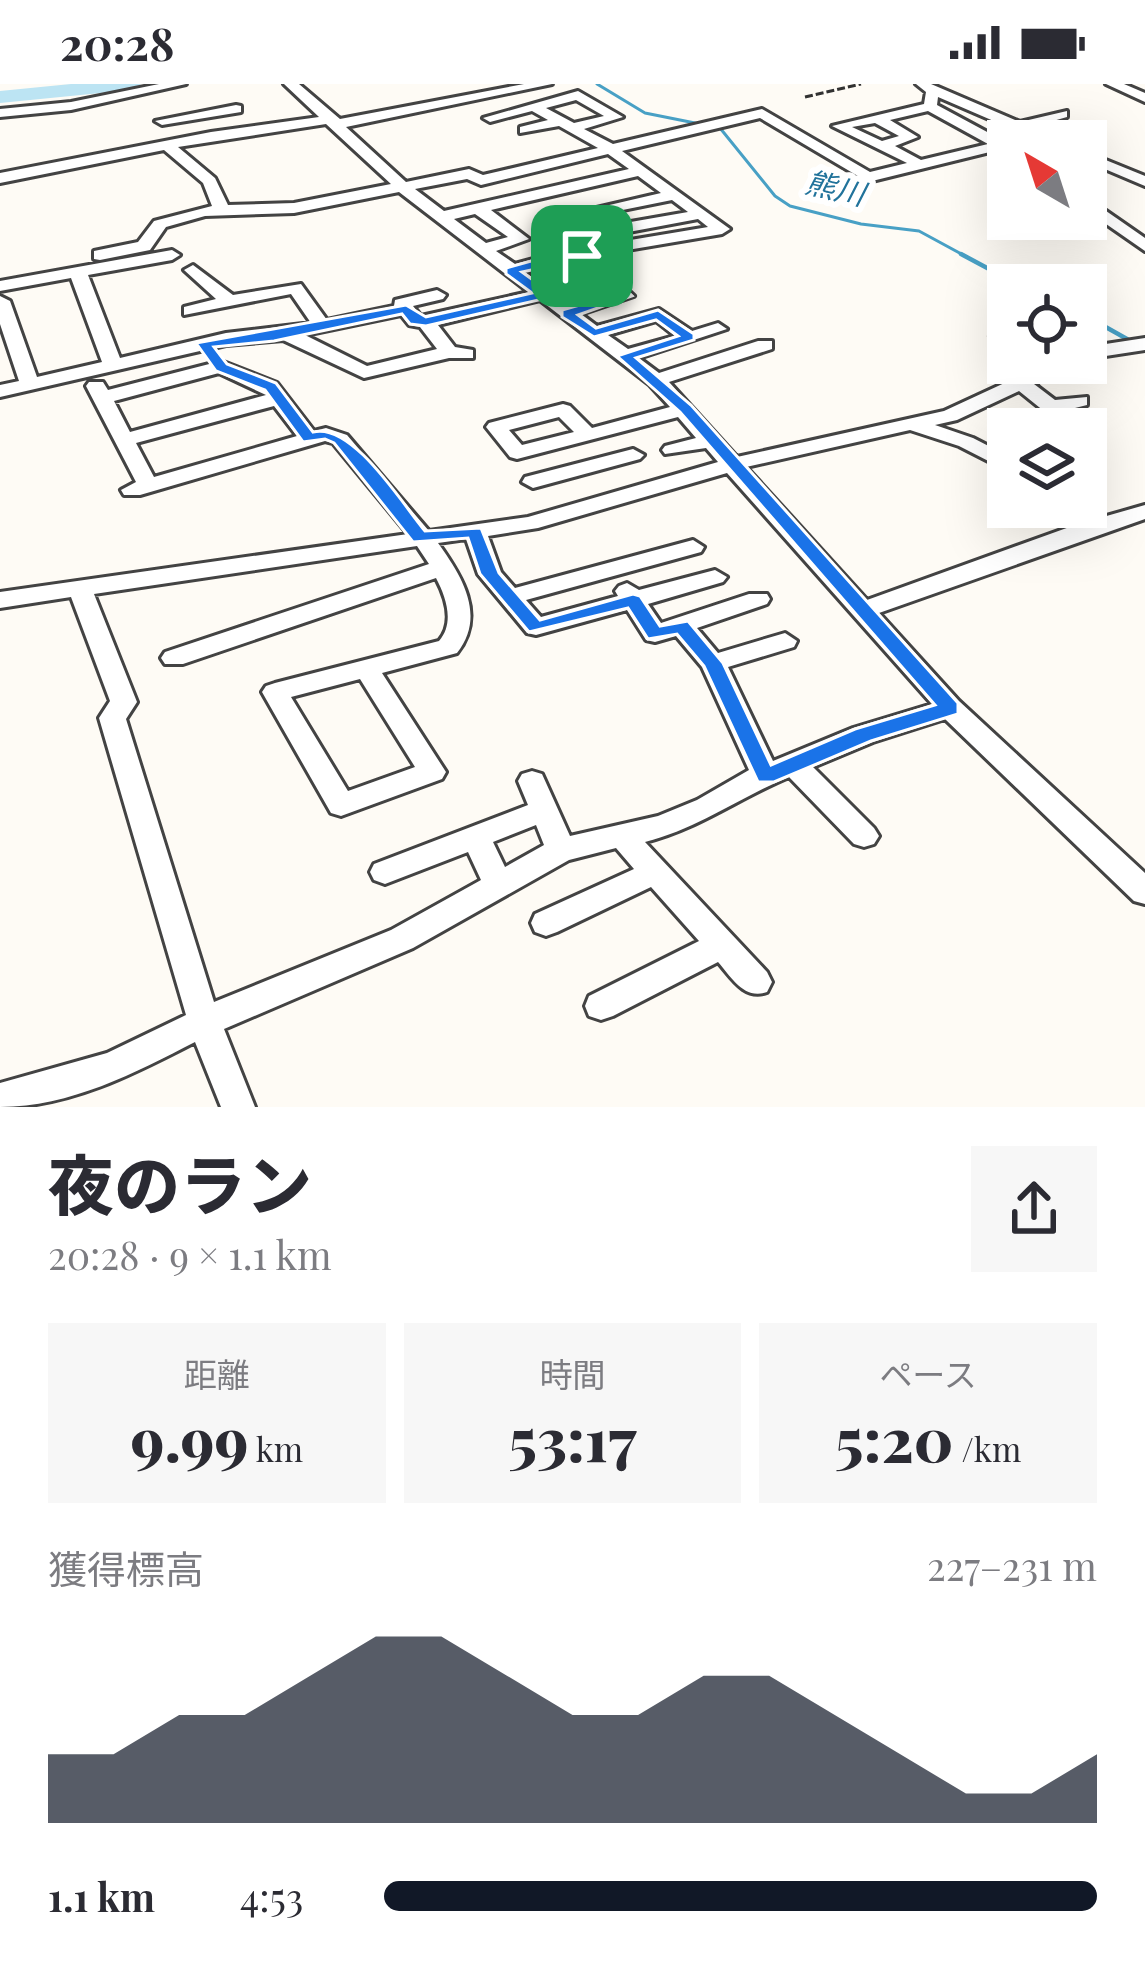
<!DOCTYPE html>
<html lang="ja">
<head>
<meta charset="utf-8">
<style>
	body { margin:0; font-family:"Playfair Display","Noto Sans JP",serif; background:#f7f7f7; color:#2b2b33; height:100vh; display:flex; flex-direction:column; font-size:45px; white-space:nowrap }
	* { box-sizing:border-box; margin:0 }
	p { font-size:39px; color:#7c7c81 }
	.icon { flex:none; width:66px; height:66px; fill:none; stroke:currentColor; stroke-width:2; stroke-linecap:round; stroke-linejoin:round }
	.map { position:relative; height:1023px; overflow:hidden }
	.drawer { display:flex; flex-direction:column; background:#fff; flex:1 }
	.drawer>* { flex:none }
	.needle { width:78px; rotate:321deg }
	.fabs { position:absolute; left:987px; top:36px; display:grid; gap:24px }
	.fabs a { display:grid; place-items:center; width:120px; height:120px; border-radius:0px; background:#fff; box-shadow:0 12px 48px #0002; font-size:60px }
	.pin { position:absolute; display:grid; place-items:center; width:102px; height:102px; color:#fff; margin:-51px; border-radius:24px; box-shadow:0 6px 18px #0006 }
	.round { display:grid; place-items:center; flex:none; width:126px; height:126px; border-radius:0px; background:#f7f7f7 }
	.head { display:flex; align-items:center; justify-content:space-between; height:204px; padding:0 48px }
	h1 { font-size:66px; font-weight:800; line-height:90px }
	.metrics { display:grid; grid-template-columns:repeat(3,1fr); gap:18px; height:204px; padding:12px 48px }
	.metrics div { display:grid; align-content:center; border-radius:0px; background:#f7f7f7; text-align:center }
	.metrics b { font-size:60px; font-weight:800 }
	.metrics small { font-size:33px; font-weight:400 }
	.metrics p { font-size:33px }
	.chart { height:336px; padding:24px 48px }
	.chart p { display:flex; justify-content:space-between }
	.chart svg { width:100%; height:216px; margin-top:12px; fill:#111827; opacity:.7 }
	ul { padding:0 48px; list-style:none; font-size:39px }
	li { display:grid; grid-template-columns:192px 144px 1fr; align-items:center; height:90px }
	li i { height:30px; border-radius:15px; background:#111827 }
	.status { display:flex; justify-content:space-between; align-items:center; height:84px; padding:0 60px; background:#fff; direction:ltr }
	.status svg { height:33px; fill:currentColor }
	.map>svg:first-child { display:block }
</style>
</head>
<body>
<div class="status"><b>20:28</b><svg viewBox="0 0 49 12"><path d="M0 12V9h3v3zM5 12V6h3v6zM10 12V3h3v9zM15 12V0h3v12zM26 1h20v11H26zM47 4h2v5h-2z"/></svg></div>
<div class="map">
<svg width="1145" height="1023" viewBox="0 0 1145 1023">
	<rect width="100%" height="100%" fill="#fefbf5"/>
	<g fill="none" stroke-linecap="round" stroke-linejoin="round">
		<!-- stream-far1 -->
		<path stroke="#48a0c5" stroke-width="3" d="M 597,0 L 645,29 L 720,44 L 775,112 L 790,122 L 861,140 L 919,147 L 967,173"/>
		<!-- stream -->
		<g stroke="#48a0c5" stroke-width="4.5">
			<path d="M 961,170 L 1019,201"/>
			<path d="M 1086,232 L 1145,265"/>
		</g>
		<!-- river -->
		<path fill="#bce4f3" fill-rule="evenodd" d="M 71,0 L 141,0 L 131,6 L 0,19 L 0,7 Z"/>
		<defs>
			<g id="minor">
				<path d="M 159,0 L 186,0 L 71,26 L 0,33 L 0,25 L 71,18 Z"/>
				<path d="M 284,0 L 299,0 L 340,35 L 524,0 L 552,0 L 346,43 L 406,98 L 469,85 L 483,91 L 598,64 L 559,42 L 520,49 L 520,43 L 548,36 L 532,27 L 490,38 L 483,34 L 578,7 L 623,33 L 584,45 L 613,60 L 762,25 L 870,88 L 907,79 L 832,42 L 924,20 L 926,8 L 916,0 L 931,0 L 1020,38 L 1067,27 L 1067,33 L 1032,43 L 1059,57 L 1040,57 L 938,13 L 937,21 L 1002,56 L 1014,57 L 1008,57 L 1006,64 L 868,98 L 760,34 L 622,67 L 730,145 L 722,150 L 592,172 L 634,212 L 581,230 L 597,242 L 659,225 L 692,247 L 718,239 L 727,245 L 639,274 L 659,289 L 758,257 L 772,257 L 772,265 L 669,298 L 737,373 L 944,327 L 1048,279 L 1074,279 L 1034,300 L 1055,316 L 1087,313 L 1087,321 L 1067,326 L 1077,336 L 1074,340 L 1060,340 L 1019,307 L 957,336 L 935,341 L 973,354 L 1008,372 L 1008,387 L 959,362 L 910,346 L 746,383 L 867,516 L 1075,441 L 1054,423 L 1079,423 L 1096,435 L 1145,421 L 1145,435 L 879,529 L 959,617 L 1145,789 L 1145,820 L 1134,817 L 945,635 L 873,658 L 813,683 L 874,744 L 879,752 L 874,760 L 864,763 L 854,760 L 789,693 C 740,713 698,745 645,758 L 767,888 L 772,898 L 767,908 C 744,916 732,894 718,878 L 613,932 L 601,936 L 589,932 L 585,922 L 589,912 L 699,857 L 651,803 L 557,848 L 546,852 L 535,848 L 531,839 L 535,830 L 634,785 L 616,764 L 569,776 L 413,864 L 224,945 L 255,1023 L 221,1023 L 195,958 C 135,989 70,1023 0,1023 L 0,999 L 107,969 L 186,931 L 99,634 L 110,617 L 71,513 L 0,524 L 0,508 L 408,450 L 333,359 L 325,357 L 140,411 L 124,411 L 121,406 L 136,398 L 86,302 L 89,298 L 103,298 L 108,306 L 221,277 L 277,299 L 314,347 L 326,344 L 347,351 L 429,447 L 528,433 L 718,378 L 706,364 L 665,370 L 662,366 L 665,362 L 696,354 L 678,333 L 517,375 L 510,373 L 486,343 L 489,339 L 563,320 L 570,322 L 592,344 L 670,323 L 649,300 L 540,216 L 438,241 L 455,263 L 473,266 L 473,274 L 449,274 L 364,294 L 283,256 L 226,261 L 0,313 L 0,301 L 19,297 L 0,240 L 0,212 L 10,217 L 37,293 L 102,278 L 71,194 L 0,207 L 0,197 L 172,166 L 180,171 L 172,176 L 88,191 L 120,274 L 226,249 L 311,239 L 291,210 L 184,231 L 184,223 L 216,215 L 184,186 L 193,181 L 233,211 L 301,200 L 327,236 L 394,222 L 395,216 L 437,206 L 446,211 L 443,215 L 413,222 L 421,232 L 529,208 L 399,108 L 294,129 L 205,132 L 166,143 L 150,166 L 100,176 L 94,175 L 94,167 L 138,158 L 154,137 L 212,122 L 203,99 L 164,66 L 0,99 L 0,89 L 211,48 L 319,33 ZM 576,16 L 604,32 L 574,39 L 546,24 ZM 928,27 L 988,60 L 921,76 L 895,62 L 918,53 L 890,36 ZM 875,39 L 899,52 L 882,57 L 852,43 ZM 326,40 L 391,100 L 294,119 L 228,121 L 215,94 L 178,63 ZM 608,70 L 629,85 L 444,127 L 415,105 L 467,95 L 481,101 ZM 638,92 L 661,109 L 575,129 L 583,134 L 672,116 L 688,128 L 602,143 L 594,148 L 602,153 L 698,135 L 708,143 L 559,168 L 515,180 L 496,167 L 529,155 L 491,126 ZM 475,130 L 508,153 L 486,159 L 454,135 ZM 576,175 L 613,210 L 571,222 L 525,188 ZM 401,231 L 409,241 L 420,243 L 437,265 L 367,282 L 305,251 ZM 656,237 L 675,252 L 628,265 L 608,251 ZM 219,289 L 266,311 L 130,348 L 114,317 ZM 274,322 L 297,352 L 154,393 L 136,359 ZM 559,333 L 574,348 L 522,361 L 509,346 ZM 727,389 L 932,620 L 853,644 L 773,677 L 728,583 L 794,563 L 797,557 L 785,549 L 718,569 L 697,544 L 767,520 L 770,515 L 767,510 L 749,510 L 661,539 L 648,520 L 723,498 L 727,493 L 715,486 L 639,506 L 627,499 L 619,502 L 615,507 L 618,512 L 541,533 L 526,516 L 701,468 L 704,463 L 693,456 L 515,504 L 501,488 L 488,452 L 538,444 ZM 466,455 L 478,490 L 527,549 L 536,551 L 627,526 L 646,556 L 655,558 L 676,552 L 702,583 L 749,686 L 697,716 L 658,732 L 570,752 L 542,690 L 532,687 L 522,690 L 518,697 L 528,721 L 374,780 L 370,788 L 374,796 L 385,800 L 468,768 L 481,796 L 391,846 L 214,918 L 126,635 L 137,618 L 94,510 L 417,462 L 429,480 L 165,568 L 161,574 L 165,580 L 183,580 L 436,494 C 446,513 455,539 439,557 L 275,599 L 266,602 L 262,608 L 331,729 L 341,732 L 442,695 L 446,688 L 382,589 L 457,569 C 487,531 461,491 438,459 ZM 360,595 L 415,683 L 348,707 L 291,613 ZM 536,741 L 544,761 L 505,783 L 493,758 Z"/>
				<path d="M 1106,0 L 1124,0 L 1145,9 L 1145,18 Z"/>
				<path d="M 236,21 L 241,22 L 241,28 L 162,41 L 155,37 Z"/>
				<path d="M 1086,68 L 1145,92 L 1145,102 L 1086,77 Z"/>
				<path d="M 1086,113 L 1145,154 L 1145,167 L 1086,126 Z"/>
				<path d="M 1008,243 L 1008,265 L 990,252 Z"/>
				<path d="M 1145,254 L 1145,266 L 1086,275 L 1086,263 Z"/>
				<path d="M 633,365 L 644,371 L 640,375 L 533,404 L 522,398 L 525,393 Z"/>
			</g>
		</defs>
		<!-- minor casing -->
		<use href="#minor" stroke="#434343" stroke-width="6"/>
		<!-- path -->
		<path stroke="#323232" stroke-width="3" stroke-dasharray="8 3" stroke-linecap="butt" d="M 805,13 L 861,0"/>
		<!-- minor -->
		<use href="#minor" fill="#fff" fill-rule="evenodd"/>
	</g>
	<!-- route -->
	<path fill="#1a73e8" stroke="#fff" stroke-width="3" fill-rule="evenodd" d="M 560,169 L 587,169 L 632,212 L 578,231 L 596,244 L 658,226 L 694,250 L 694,256 L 636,274 L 691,321 L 958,619 L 958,630 L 871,657 L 774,698 L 758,698 L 704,582 L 677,550 L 648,555 L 628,524 L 529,548 L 480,490 L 468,454 L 413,458 L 334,359 L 325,355 L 303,358 L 265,306 L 216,287 L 196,259 L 406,221 L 426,233 L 532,209 L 506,190 L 506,184 ZM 578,176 L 615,211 L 562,226 L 562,233 L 594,253 L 656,236 L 678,252 L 617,272 L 680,328 L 935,621 L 855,645 L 771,681 L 723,579 L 688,537 L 660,542 L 640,512 L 633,510 L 540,536 L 499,489 L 481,444 L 425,447 C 401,418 352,338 313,348 L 276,299 L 227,280 L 214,263 L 274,257 L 402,230 L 410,240 L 426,242 L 543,215 L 548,207 L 522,188 Z"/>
	<g text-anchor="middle" stroke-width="12" stroke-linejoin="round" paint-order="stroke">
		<!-- far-water labels -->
		<g font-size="30" font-style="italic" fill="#21739b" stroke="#fff">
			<text transform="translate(835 105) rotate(13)" y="10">熊川</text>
		</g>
	</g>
</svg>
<div class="fabs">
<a><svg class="needle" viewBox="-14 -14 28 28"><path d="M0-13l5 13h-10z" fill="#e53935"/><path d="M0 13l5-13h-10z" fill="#7c7c81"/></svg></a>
<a><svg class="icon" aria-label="locate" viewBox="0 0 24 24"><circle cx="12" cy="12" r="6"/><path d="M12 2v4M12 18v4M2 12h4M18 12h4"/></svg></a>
<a><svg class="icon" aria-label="layers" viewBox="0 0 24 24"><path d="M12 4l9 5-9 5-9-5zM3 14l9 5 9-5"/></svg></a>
</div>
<div class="pin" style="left:582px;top:172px;background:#1e9e55"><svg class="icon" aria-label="arrive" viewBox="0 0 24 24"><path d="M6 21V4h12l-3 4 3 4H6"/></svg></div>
</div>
<section class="drawer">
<div class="head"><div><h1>夜のラン</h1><p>20:28 · 9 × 1.1 km</p></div><a class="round"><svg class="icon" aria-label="share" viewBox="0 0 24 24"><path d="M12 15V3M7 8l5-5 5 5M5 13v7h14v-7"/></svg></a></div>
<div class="metrics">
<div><p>距離</p><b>9.99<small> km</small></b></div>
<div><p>時間</p><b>53:17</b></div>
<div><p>ペース</p><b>5:20<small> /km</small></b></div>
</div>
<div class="chart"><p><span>獲得標高</span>227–231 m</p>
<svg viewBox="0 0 160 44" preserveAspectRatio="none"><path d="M0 44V30L10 30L20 22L30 22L40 14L50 6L60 6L70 14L80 22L90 22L100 14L110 14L120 22L130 30L140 38L150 38L160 30V44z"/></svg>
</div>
<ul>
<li><b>1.1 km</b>4:53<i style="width:100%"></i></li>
</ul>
</section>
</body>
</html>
